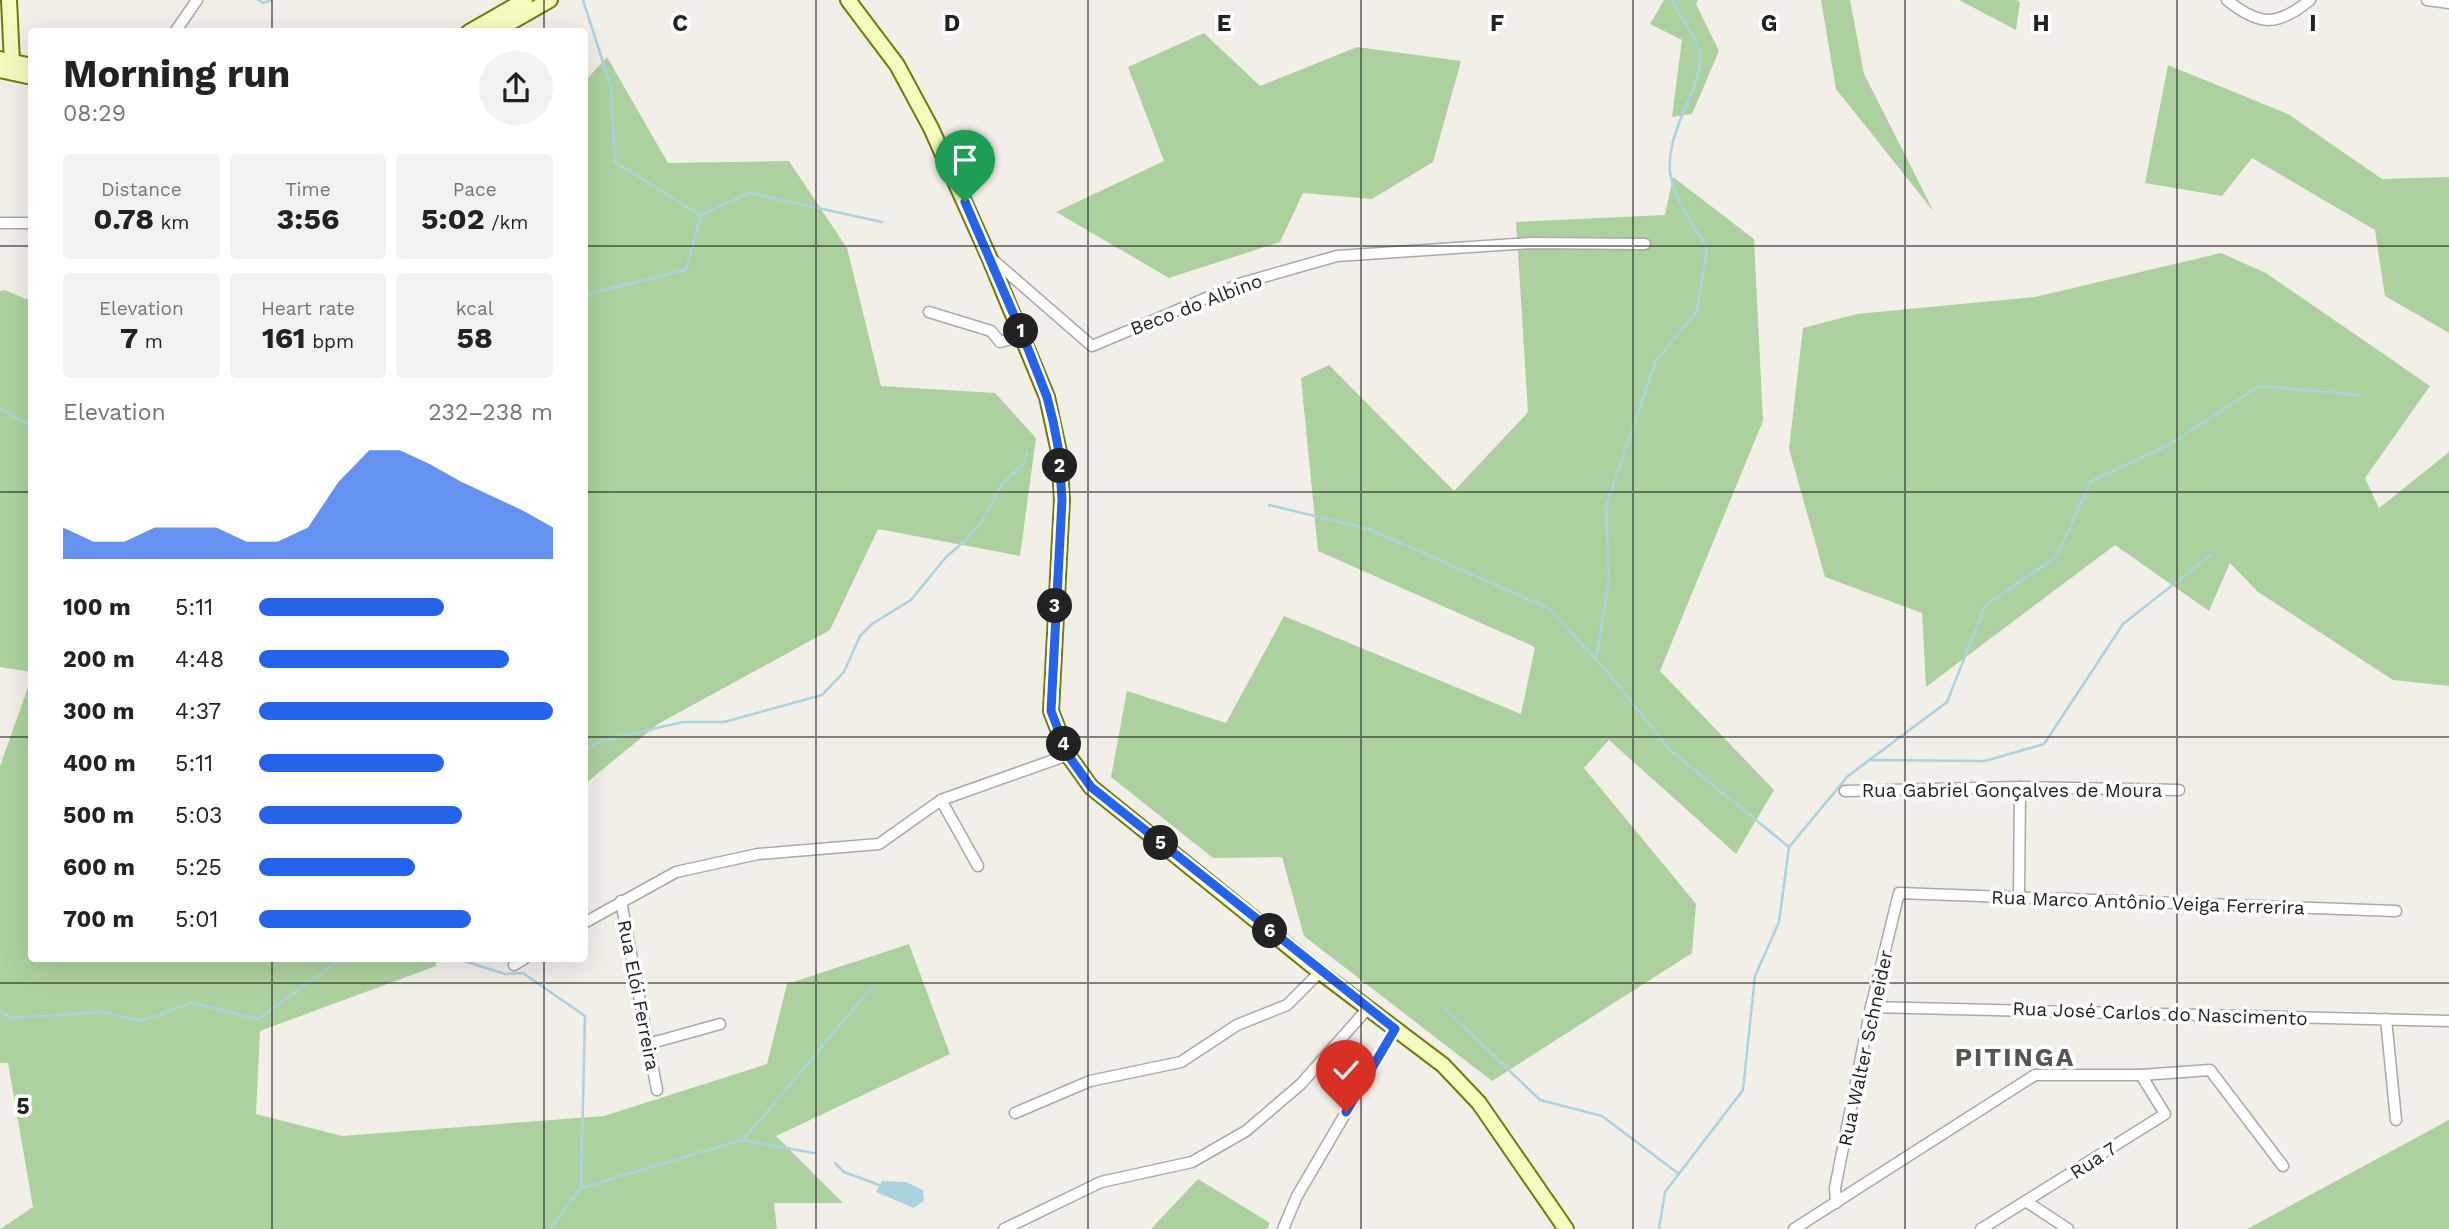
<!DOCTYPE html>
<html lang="en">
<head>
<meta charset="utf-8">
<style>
	body { margin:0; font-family:"Work Sans",sans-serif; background:#f2f2f2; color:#222; height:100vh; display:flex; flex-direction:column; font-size:26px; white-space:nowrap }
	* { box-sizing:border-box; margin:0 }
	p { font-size:23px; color:#767676 }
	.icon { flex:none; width:38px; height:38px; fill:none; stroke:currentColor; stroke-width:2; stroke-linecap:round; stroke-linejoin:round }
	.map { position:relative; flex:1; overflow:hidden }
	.side { position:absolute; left:28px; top:28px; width:560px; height:934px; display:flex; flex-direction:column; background:#fff; border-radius:7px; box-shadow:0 7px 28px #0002 }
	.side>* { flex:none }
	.pin { position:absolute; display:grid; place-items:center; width:60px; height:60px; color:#fff; margin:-72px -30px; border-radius:50% 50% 50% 0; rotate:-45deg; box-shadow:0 0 7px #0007 }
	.pin .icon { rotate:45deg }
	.km { position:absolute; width:35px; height:35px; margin:-18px; border-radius:50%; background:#222; color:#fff; font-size:19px; line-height:35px; text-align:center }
	.round { display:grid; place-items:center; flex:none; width:74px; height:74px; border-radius:37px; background:#f2f2f2 }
	.headline { display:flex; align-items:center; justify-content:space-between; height:119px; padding:0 35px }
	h1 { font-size:38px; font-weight:700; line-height:52px }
	.stats { display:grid; grid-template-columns:repeat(3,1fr); gap:10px; height:119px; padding:7px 35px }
	.stats div { display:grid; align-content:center; border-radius:7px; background:#f2f2f2; text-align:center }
	.stats b { font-size:30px; font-weight:700 }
	.stats small { font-size:19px; font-weight:400 }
	.stats p { font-size:19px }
	.chart { height:196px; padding:14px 35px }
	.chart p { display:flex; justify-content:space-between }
	.chart svg { width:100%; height:126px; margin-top:7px; fill:#2563eb; opacity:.7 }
	ul { padding:0 35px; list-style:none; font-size:23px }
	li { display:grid; grid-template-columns:112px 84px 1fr; align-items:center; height:52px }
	li i { height:18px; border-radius:9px; background:#2563eb }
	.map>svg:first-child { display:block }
</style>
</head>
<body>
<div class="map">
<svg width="2449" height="1229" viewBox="0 0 2449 1229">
	<rect width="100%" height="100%" fill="#f2efe9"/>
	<!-- forest -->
	<g fill="#add19e">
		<path d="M 1664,0 L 1698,0 L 1696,4 L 1719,51 L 1692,114 L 1672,117 L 1682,40 L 1650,24 Z"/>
		<path d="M 1821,0 L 1850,0 L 1864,74 L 1934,212 L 1836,89 Z"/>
		<path d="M 1959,0 L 2017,0 L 2020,2 L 2016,30 Z"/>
		<path d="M 1204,33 L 1260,86 L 1357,47 L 1461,61 L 1433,162 L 1372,199 L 1303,193 L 1280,242 L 1169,278 L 1056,212 L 1164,161 L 1128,67 Z"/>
		<path d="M 607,57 L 668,163 L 789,161 L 847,248 L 881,386 L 995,393 L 1036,438 L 1020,556 L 878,529 L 830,630 L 658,724 L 585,784 L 584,82 Z"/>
		<path d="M 2168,65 L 2288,114 L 2382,179 L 2449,177 L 2449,333 L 2385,296 L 2375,230 L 2252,158 L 2222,196 L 2145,183 Z"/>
		<path d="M 1673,177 L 1754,239 L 1763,421 L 1660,671 L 1774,790 L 1736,854 L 1609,740 L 1584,768 L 1696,904 L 1692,953 L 1492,1081 L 1304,936 L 1282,857 L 1213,858 L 1111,777 L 1127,691 L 1226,723 L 1284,616 L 1521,714 L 1535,647 L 1318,551 L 1301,378 L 1329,365 L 1454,491 L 1528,412 L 1516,222 L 1665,215 Z"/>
		<path d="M 2221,253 L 2266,273 L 2430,386 L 2365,478 L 2379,508 L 2449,452 L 2449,686 L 2393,680 L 2258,592 L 2230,563 L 2209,611 L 2115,545 L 1926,687 L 1922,613 L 1825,577 L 1789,449 L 1803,328 L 1857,314 L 2035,297 Z"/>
		<path d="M 5,290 L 31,301 L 31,672 L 0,667 L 0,291 Z"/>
		<path d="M 31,679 L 32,959 L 435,959 L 436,966 L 260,1031 L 256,1114 L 342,1136 L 604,1116 L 767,1064 L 787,984 L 909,944 L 950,1054 L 776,1136 L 843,1203 L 774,1203 L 777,1229 L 0,1229 L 33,1207 L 8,1063 L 0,1063 L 0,766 Z"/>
		<path d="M 2449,1120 L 2449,1229 L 2247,1229 Z"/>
		<path d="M 1198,1179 L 1270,1223 L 1267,1229 L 1151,1229 Z"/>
	</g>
	<!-- water -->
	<path fill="#aad3df" d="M 882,1181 L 906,1182 L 923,1190 L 924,1201 L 914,1208 L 876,1192 Z"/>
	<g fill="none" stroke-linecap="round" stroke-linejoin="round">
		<!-- stream -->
		<g stroke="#aad3df" stroke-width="2.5">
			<path d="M 258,0 L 263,3 L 272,0"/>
			<path d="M 583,0 L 611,87 L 615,162 L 700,215"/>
			<path d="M 584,295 L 686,270 L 701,215 L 749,193 L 882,222"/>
			<path d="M 0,409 L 32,426"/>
			<path d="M 1269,505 L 1369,529 L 1550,609 L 1610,675 L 1670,750 L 1789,847"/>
			<path d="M 1596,660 L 1609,578 L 1606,506 L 1656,360 L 1697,312 L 1707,247 C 1666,183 1657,171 1689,99 C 1695,83 1702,69 1700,52 C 1698,40 1678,13 1671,0"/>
			<path d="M 584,751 L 601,741 L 683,722 L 724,722 L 822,695 L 844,672 L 860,636 L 872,624 L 911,600 L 946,557 L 966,540 L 982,521 L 1002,484 L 1024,463 L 1027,452"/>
			<path d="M 1869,760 L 1985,761 L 2044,744 L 2123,624 L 2212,554"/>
			<path d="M 458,959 L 505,974 L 523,973 L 585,1016 L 581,1188 L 550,1229"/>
			<path d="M 1444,1008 L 1540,1100 L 1602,1116 L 1679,1174"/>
			<path d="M 0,1011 L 10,1018 L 102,1012 L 140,1021 L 192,1003 L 258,1019 L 341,959"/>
			<path d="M 743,1140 L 872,987"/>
			<path d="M 835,1163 L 844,1172 L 882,1186"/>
			<path d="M 581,1188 L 742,1140 L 814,1153"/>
			<path d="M 1659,1229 L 1665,1192 L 1743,1090 L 1755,976 L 1779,922 L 1789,847 L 1848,776 L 1947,702 L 1985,606 L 2057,556 L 2091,481 L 2167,446 L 2259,386 L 2361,395"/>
		</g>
		<defs>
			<g id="minor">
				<path d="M 2227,0 C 2260,27 2278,26 2310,0"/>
				<path d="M 2427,0 L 2449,3"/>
				<path d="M 175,32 L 197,0"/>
				<path d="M 0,223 L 32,223"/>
				<path d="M 992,259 L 1092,346 L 1242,283 L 1337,256 L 1530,243 L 1645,244"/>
				<path d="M 929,312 L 991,331 L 1000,342 L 1023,336"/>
				<path d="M 1845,791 L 2020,787 L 2179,790"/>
				<path d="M 941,800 L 978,866"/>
				<path d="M 2019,896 L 2020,787"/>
				<path d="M 621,901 L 657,1090"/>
				<path d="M 584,923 L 676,872 L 758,854 L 879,844 L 941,800 L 1068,755"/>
				<path d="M 514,965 L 524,959"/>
				<path d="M 1871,1007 L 2449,1021"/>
				<path d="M 2386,1019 L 2396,1120"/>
				<path d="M 648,1044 L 720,1024"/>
				<path d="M 1015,1113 L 1090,1081 L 1181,1062 L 1237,1025 L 1287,1005 L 1320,972"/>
				<path d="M 2027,1202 L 2068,1229"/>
				<path d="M 1836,1203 L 1835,1188 L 1871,1007 L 1899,893 L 2396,911"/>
				<path d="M 1004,1229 L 1101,1182 L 1192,1162 L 1246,1131 L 1301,1084 L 1368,1008"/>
				<path d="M 1283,1229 L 1297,1196 L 1395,1029"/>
				<path d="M 1794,1229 L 2035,1075 L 2141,1075 L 2210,1070 L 2283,1166"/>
				<path d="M 1981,1229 L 2165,1114 L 2141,1075"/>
			</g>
			<g id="secondary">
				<path d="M 9,0 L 12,62"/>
				<path d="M 848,0 L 897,65 L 931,128 L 989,257 L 1047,397 L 1059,452 L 1062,500 L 1051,711 L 1068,755 L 1091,787 L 1320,972 L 1443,1065 L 1479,1103 L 1566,1229"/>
				<path d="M 469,32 L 525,0"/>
				<path d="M 494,32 L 550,0"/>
				<path d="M 0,59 L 32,66"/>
				<path d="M 0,70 L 32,77"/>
			</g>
		</defs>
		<!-- minor casing -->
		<use href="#minor" stroke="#a9a9a9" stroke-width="13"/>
		<!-- secondary casing -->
		<use href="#secondary" stroke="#707d05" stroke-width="18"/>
		<!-- minor -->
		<use href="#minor" stroke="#fff" stroke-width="10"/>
		<!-- secondary -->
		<use href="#secondary" stroke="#f7fabf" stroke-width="14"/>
	</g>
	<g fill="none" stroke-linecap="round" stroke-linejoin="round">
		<defs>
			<path id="route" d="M 965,202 L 1023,336 L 1047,397 L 1053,421 L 1059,452 L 1062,500 L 1051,711 L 1068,755 L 1091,787 L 1395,1029 L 1346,1112"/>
		</defs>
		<!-- route casing -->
		<use href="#route" stroke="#fff" stroke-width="14"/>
		<!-- route -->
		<use href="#route" stroke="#2563eb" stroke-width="9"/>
	</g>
	<!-- grid -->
	<path fill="none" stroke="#222" stroke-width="2" stroke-opacity="0.55" d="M 272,0 L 272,32M 544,0 L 544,32M 816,0 L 816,1229M 1088,0 L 1088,1229M 1361,0 L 1361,1229M 1633,0 L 1633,1229M 1905,0 L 1905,1229M 2177,0 L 2177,1229M 0,246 L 32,246M 584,246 L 2449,246M 0,492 L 32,492M 584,492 L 2449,492M 0,737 L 32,737M 584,737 L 2449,737M 272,959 L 272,1229M 544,959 L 544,1229M 0,983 L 2449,983"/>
	<g text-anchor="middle" stroke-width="7" stroke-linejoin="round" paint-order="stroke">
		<!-- street labels -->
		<g font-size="19" fill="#222" stroke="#fff">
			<text transform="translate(1196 304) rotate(-21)" y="7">Beco do Albino</text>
			<text x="2012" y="797">Rua Gabriel Gonçalves de Moura</text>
			<text transform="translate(2148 902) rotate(2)" y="7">Rua Marco Antônio Veiga Ferrerira</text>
			<text transform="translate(639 995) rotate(79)" y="7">Rua Elói Ferreira</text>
			<text transform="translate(2160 1013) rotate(2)" y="7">Rua José Carlos do Nascimento</text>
			<text transform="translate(1865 1048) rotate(-78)" y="7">Rua Walter Schneider</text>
			<text transform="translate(2093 1160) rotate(-33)" y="7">Rua 7</text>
		</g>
		<!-- district labels -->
		<g font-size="26" font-weight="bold" letter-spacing="2" fill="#555" stroke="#fff">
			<text x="2015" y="1066">PITINGA</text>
		</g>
	</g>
	<g font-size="23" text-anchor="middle" font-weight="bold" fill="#222" stroke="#fff" stroke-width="7" stroke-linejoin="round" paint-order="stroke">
		<text x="680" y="31">C</text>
		<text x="952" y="31">D</text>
		<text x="1224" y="31">E</text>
		<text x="1497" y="31">F</text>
		<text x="1769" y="31">G</text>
		<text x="2041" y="31">H</text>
		<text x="2313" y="31">I</text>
		<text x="23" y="1114">5</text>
	</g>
</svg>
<div class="pin" style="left:965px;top:202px;background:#1e9e55"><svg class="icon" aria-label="arrive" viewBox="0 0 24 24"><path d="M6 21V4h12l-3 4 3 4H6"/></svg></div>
<div class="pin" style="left:1346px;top:1112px;background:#d93025"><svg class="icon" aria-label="check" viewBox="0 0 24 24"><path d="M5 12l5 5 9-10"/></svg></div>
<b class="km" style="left:1021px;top:331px">1</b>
<b class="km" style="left:1060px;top:466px">2</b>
<b class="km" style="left:1055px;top:606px">3</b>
<b class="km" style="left:1064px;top:744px">4</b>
<b class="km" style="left:1161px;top:843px">5</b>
<b class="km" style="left:1270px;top:931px">6</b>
<section class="side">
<div class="headline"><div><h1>Morning run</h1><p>08:29</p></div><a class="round"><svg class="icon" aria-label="share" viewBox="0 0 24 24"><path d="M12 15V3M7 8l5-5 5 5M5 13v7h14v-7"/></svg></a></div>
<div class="stats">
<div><p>Distance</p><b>0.78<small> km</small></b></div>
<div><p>Time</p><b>3:56</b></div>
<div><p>Pace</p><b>5:02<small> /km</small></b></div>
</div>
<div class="stats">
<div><p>Elevation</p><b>7<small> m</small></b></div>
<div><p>Heart rate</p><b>161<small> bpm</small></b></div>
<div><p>kcal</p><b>58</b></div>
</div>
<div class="chart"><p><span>Elevation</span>232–238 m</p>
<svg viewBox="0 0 160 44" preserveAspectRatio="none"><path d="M0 44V33L10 38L20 38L30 33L40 33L50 33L60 38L70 38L80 33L90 17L100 6L110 6L120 11L130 17L140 22L150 27L160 33V44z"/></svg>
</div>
<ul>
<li><b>100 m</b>5:11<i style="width:63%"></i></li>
<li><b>200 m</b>4:48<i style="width:85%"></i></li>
<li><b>300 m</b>4:37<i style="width:100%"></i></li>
<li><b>400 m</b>5:11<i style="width:63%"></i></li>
<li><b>500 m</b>5:03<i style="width:69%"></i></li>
<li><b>600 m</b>5:25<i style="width:53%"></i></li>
<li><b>700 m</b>5:01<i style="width:72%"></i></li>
</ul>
</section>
</div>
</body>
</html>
